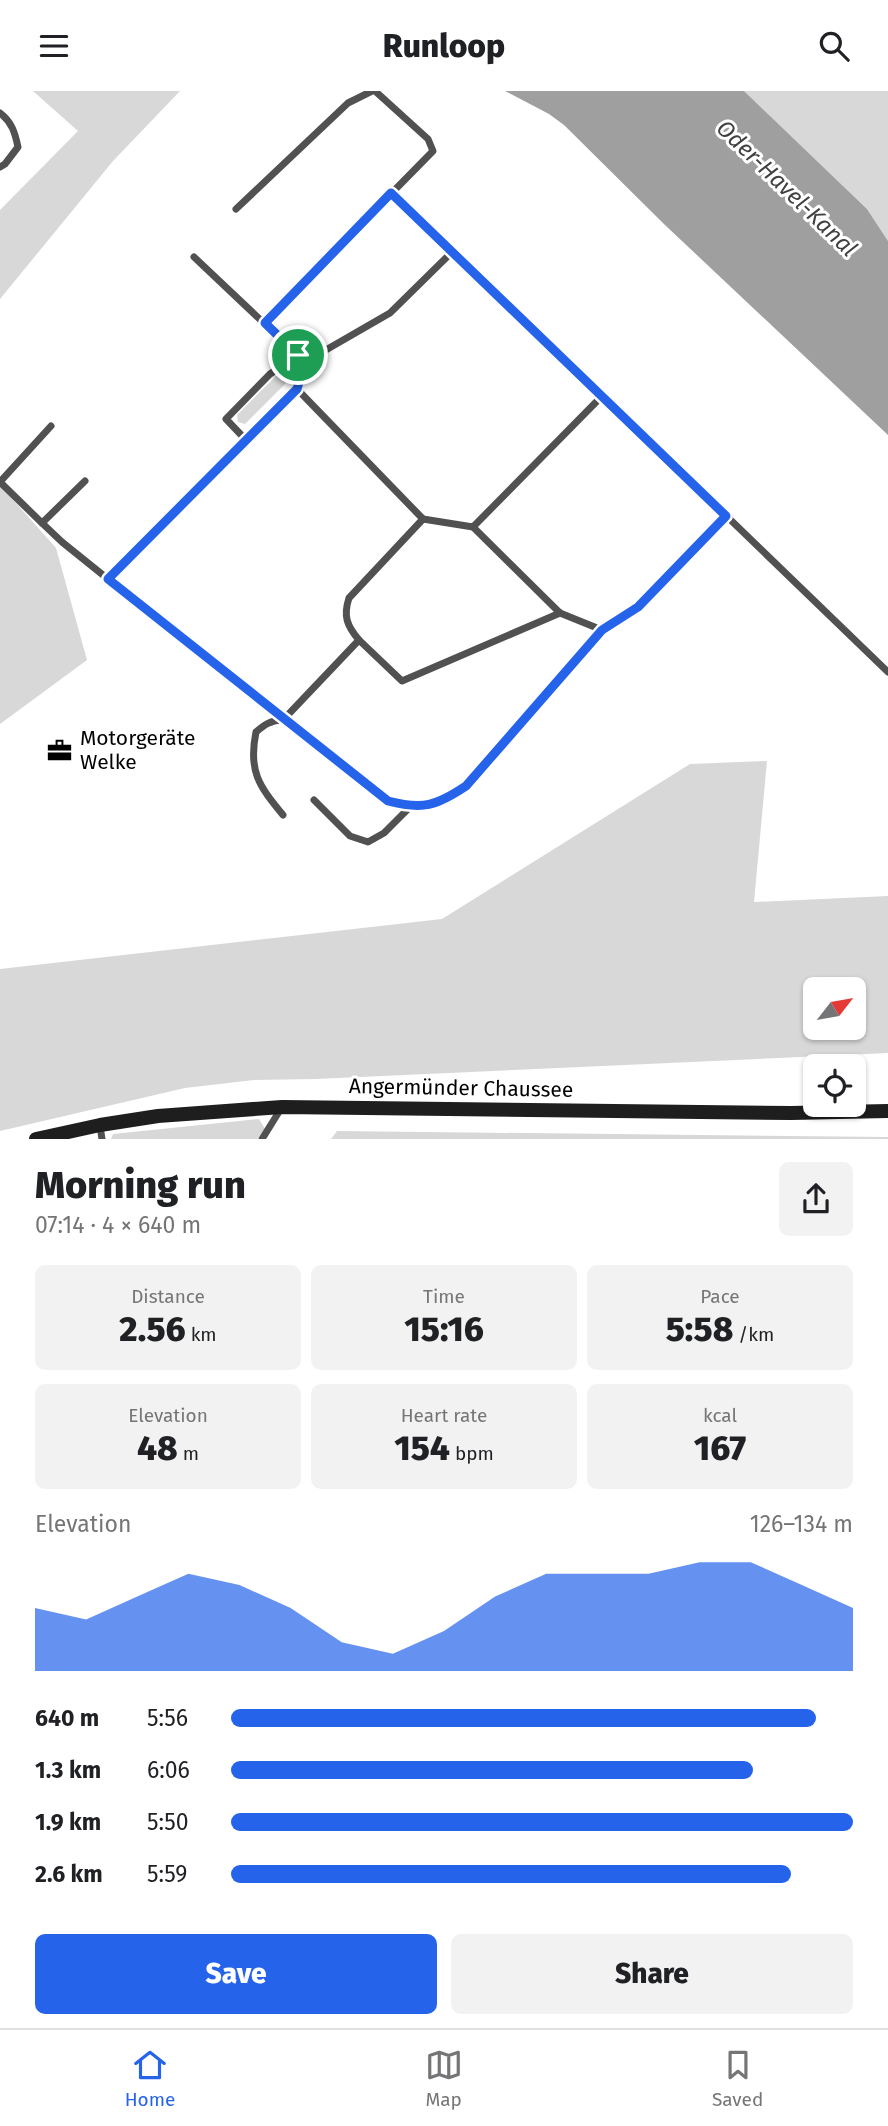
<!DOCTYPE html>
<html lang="en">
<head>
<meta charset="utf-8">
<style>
	body { margin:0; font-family:"Fira Sans",sans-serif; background:#f2f2f2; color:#202124; height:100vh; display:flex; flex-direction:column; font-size:26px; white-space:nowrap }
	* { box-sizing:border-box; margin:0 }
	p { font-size:23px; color:#757577 }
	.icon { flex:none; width:38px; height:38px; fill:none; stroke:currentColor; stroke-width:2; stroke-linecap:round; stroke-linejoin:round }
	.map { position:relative; height:1048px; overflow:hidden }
	.side { display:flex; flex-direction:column; background:#fff; flex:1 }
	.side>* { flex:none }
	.needle { width:46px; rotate:59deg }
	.tools { position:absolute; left:803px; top:886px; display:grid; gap:14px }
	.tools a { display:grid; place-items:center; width:63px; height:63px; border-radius:10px; background:#fff; box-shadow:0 2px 5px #0004; font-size:35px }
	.pin { position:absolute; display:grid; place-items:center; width:60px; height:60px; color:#fff; margin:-30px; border:4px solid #fff; border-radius:50%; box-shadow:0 2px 7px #0007 }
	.round { display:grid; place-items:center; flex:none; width:74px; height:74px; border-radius:10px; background:#f2f2f2 }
	.headline { display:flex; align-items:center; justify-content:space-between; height:119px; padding:0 35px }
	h1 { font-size:38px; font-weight:800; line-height:52px }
	.stats { display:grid; grid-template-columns:repeat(3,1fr); gap:10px; height:119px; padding:7px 35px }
	.stats div { display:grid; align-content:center; border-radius:10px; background:#f2f2f2; text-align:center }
	.stats b { font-size:35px; font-weight:800 }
	.stats small { font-size:19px; font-weight:400 }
	.stats p { font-size:19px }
	.chart { height:196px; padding:14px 35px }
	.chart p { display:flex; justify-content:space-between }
	.chart svg { width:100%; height:126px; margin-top:7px; fill:#2563eb; opacity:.7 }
	.action { display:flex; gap:14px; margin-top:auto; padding:14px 35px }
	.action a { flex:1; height:80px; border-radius:10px; background:#2563eb; color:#fff; font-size:28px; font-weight:800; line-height:80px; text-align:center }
	.action a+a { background:#f2f2f2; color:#202124 }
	ul { padding:0 35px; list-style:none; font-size:23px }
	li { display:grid; grid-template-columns:112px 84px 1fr; align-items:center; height:52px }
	li i { height:18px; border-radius:9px; background:#2563eb }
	header { display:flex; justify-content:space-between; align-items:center; height:91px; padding:0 35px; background:#fff; font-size:32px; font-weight:800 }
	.dock { display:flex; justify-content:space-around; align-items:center; height:98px; border-top:2px solid #e0e0e0; background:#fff; font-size:19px; color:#757577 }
	.dock a { display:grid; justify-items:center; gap:4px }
	.dock .active { color:#2563eb }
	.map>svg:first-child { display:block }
</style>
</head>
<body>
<header><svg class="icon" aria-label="menu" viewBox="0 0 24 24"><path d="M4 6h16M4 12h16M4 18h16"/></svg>Runloop<svg class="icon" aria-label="search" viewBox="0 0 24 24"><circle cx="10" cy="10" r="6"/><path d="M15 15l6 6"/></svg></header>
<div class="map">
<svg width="888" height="1048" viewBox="0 0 888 1048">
	<rect width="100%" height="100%" fill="#fff"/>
	<!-- green -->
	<g fill="#d8d8d8" fill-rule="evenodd">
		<path d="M 33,0 L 180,0 L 113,70 L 0,208 L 0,119 L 78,40 Z"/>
		<path d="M 744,0 L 888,0 L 888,150 L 867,118 Z"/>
		<path d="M 288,273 L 290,288 L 245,333 L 238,331 L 237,324 Z"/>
		<path d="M 0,394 L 56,457 L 87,569 L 0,633 Z"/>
		<path d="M 767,670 L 754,811 L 888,805 L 888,962 L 316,988 L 254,989 L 185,997 L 0,1040 L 0,878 L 442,828 L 690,673 ZM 816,898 L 854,898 L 854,936 L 816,936 Z"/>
		<path d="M 259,1028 L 265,1038 L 257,1048 L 111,1048 L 113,1043 Z"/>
		<path d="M 337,1040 L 888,1046 L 888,1048 L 331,1048 Z"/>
	</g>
	<!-- water -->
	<path fill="#9f9f9f" d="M 505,0 L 744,0 L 867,118 L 888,150 L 888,344 L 665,134 L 564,34 L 549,23 Z"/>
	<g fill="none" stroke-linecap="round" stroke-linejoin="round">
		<!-- service -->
		<g stroke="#515151" stroke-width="7">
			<path d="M 0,22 C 12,31 15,42 18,56 L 5,73 L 0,76"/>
			<path d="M 391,101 L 888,581"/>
			<path d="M 236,118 L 348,12 L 372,0"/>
			<path d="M 194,166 L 305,271 L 297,298 L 423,428 L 473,436"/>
			<path d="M 265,231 L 433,60 L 428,48 L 375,0"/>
			<path d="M 305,271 L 390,222 L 452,161"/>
			<path d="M 602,305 L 473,436 L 560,522 L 602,539 L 638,516 L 726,425"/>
			<path d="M 246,349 L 226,328 L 270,283 L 298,264"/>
			<path d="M 85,390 L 42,432 L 62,451 L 283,629"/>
			<path d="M 42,432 L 0,391 L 51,335"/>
			<path d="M 108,488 L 297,298"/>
			<path d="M 560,522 L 402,590 L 359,549 L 283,629 L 388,710 L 410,716 L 428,715 L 448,707 L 465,695 L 602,539"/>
			<path d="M 359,549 C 347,535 343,525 349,507 L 423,428"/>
			<path d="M 283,629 C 271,629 264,634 256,641 C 248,680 259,695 283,724"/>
			<path d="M 314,709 L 350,745 L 368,751 L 384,742 L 410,716"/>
			<path d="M 100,1035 L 102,1048"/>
			<path d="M 262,1048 L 282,1016"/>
		</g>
		<!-- secondary -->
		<path stroke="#1e1e1e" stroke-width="14" d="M 36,1048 L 100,1034 L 158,1025 L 282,1016 L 791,1022 L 888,1020"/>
	</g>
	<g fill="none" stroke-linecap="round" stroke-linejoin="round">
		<defs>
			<path id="route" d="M 391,102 L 726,425 L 638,516 L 602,539 L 466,695 C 436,715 423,719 388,710 L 108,488 L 297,298 L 305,271 L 265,232 Z"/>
		</defs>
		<!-- route casing -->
		<use href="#route" stroke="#fff" stroke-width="14"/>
		<!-- route -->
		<use href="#route" stroke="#2563eb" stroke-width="9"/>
	</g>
	<!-- icons -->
	<defs>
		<symbol id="office-bare" viewBox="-9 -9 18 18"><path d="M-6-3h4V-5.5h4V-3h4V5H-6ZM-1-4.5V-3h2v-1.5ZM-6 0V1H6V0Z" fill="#000" stroke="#fff" stroke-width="2.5" paint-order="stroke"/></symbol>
	</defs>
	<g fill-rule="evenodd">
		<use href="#office-bare" x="42" y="642" width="35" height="35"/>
	</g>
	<g text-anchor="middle" stroke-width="6" stroke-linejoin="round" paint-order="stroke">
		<!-- poi labels -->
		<g font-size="21" fill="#000" stroke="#fff" text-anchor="start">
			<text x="80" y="654">Motorgeräte<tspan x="80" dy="24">Welke</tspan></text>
		</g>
		<!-- street labels -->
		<g font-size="21" fill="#000" stroke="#fff">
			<text transform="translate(461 997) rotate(1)" y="7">Angermünder Chaussee</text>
		</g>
		<!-- water labels -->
		<g font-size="23" font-style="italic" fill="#404040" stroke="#fff">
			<text transform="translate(787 97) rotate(44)" y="8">Oder-Havel-Kanal</text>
		</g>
	</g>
</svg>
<div class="tools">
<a><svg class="needle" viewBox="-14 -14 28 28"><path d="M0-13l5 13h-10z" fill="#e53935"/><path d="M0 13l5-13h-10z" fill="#757577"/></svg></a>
<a><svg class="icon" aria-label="locate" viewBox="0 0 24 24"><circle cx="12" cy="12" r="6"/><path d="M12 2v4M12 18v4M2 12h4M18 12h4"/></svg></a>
</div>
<div class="pin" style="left:298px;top:264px;background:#1e9e55"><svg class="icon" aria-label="arrive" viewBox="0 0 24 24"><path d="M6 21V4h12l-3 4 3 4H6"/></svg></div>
</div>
<section class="side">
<div class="headline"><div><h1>Morning run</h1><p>07:14 · 4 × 640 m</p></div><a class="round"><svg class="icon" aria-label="share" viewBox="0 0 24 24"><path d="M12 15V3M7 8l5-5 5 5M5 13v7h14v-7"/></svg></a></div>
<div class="stats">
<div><p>Distance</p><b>2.56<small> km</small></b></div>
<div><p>Time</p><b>15:16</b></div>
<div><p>Pace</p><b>5:58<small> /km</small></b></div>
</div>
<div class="stats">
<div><p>Elevation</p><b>48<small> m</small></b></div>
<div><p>Heart rate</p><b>154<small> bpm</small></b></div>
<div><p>kcal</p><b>167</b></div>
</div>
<div class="chart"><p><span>Elevation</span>126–134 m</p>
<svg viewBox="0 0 160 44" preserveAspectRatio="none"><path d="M0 44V22L10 26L20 18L30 10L40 14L50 22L60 34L70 38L80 30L90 18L100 10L110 10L120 10L130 6L140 6L150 14L160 22V44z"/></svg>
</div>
<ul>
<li><b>640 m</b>5:56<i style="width:94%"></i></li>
<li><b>1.3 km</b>6:06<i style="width:84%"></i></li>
<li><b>1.9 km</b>5:50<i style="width:100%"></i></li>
<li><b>2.6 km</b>5:59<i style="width:90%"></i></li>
</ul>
<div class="action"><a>Save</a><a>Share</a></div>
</section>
<nav class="dock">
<a class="active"><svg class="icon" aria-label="home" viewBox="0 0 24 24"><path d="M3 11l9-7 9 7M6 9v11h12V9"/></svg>Home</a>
<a><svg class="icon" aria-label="map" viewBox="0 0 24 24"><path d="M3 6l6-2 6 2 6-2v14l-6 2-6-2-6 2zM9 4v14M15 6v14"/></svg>Map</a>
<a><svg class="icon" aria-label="saved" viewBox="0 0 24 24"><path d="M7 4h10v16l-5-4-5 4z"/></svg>Saved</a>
</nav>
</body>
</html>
